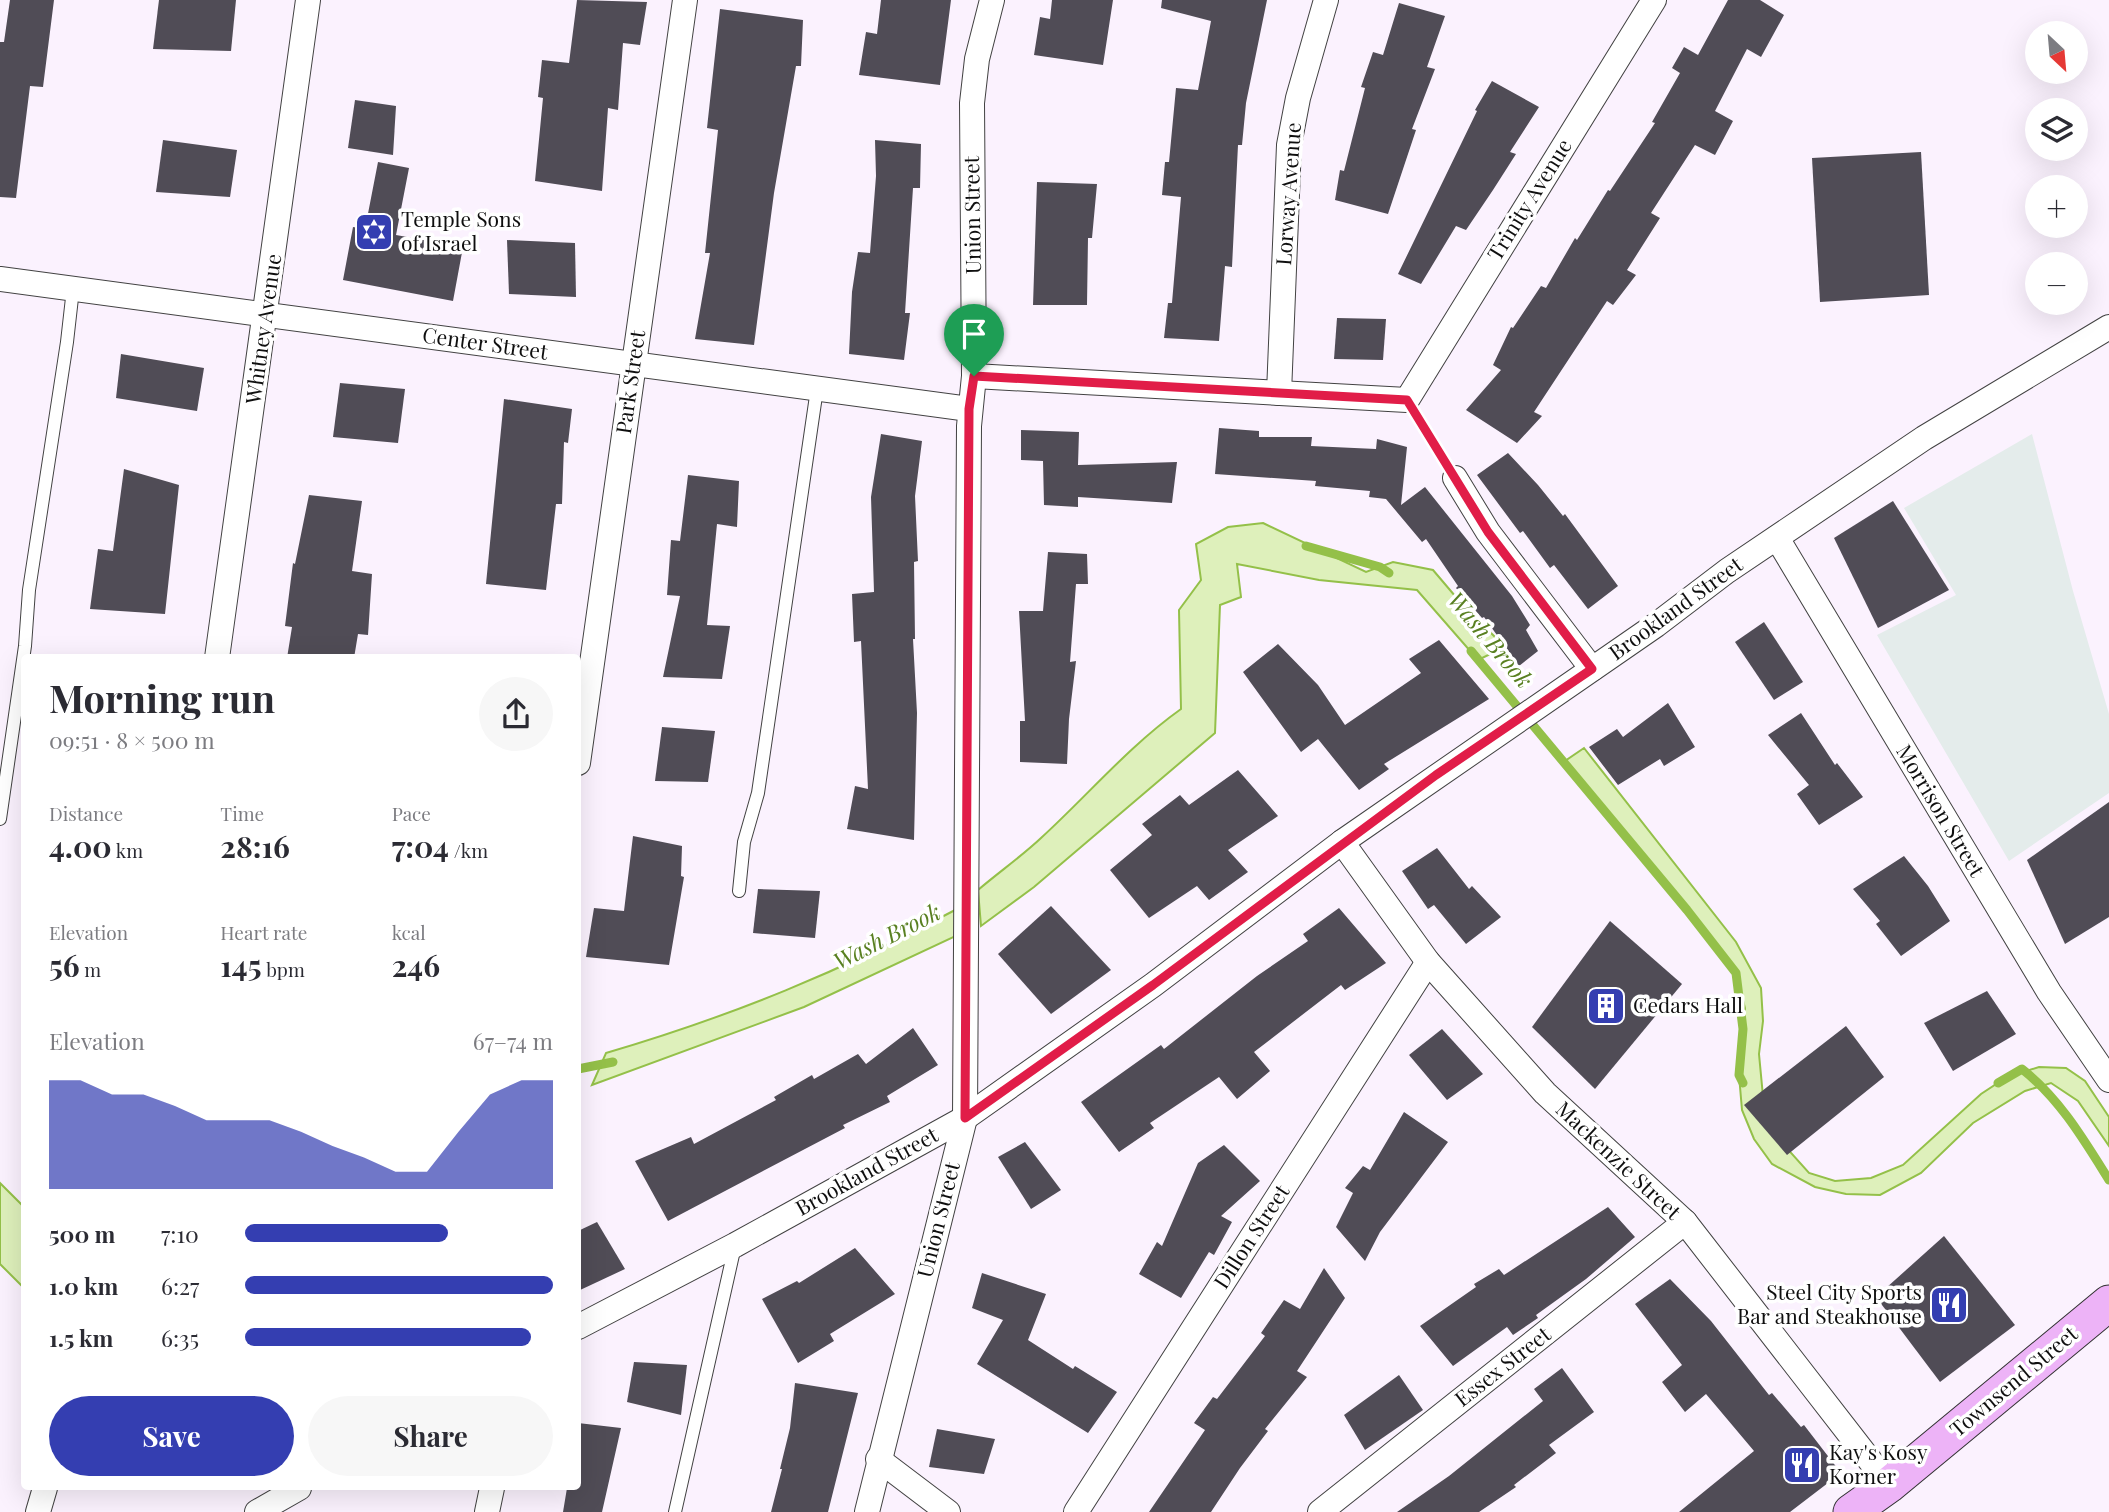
<!DOCTYPE html>
<html lang="en">
<head>
<meta charset="utf-8">
<style>
	body { margin:0; font-family:"Playfair Display",serif; background:#f7f7f7; color:#2b2b33; height:100vh; display:flex; flex-direction:column; font-size:26px; white-space:nowrap }
	* { box-sizing:border-box; margin:0 }
	p { font-size:23px; color:#7c7c81 }
	.icon { flex:none; width:38px; height:38px; fill:none; stroke:currentColor; stroke-width:2; stroke-linecap:round; stroke-linejoin:round }
	.map { position:relative; flex:1; overflow:hidden }
	.drawer { position:absolute; left:21px; top:654px; width:560px; height:836px; display:flex; flex-direction:column; background:#fff; border-radius:7px; box-shadow:0 7px 28px #0002 }
	.drawer>* { flex:none }
	.needle { width:46px; rotate:154deg }
	.controls { position:absolute; left:2025px; top:21px; display:grid; gap:14px }
	.controls a { display:grid; place-items:center; width:63px; height:63px; border-radius:50%; background:#fff; box-shadow:0 7px 28px #0002; font-size:35px }
	.pin { position:absolute; display:grid; place-items:center; width:60px; height:60px; color:#fff; margin:-72px -30px; border-radius:50% 50% 50% 0; rotate:-45deg; box-shadow:0 0 7px #0007 }
	.pin .icon { rotate:45deg }
	.round { display:grid; place-items:center; flex:none; width:74px; height:74px; border-radius:37px; background:#f7f7f7 }
	.summary { display:flex; align-items:center; justify-content:space-between; height:119px; padding:0 28px }
	h1 { font-size:38px; font-weight:700; line-height:52px }
	.metrics { display:grid; grid-template-columns:repeat(3,1fr); gap:10px; height:119px; padding:7px 28px }
	.metrics div { display:grid; align-content:center }
	.metrics b { font-size:30px; font-weight:700 }
	.metrics small { font-size:19px; font-weight:400 }
	.metrics p { font-size:19px }
	.chart { height:196px; padding:14px 28px }
	.chart p { display:flex; justify-content:space-between }
	.chart svg { width:100%; height:126px; margin-top:7px; fill:#343eb1; opacity:.7 }
	.primary-button { display:flex; gap:14px; margin-top:auto; padding:14px 28px }
	.primary-button a { flex:1; height:80px; border-radius:42px; background:#343eb1; color:#fff; font-size:28px; font-weight:700; line-height:80px; text-align:center }
	.primary-button a+a { background:#f7f7f7; color:#2b2b33 }
	ul { padding:0 28px; list-style:none; font-size:23px }
	li { display:grid; grid-template-columns:112px 84px 1fr; align-items:center; height:52px }
	li i { height:18px; border-radius:9px; background:#343eb1 }
	.map>svg:first-child { display:block }
</style>
</head>
<body>
<div class="map">
<svg width="2109" height="1512" viewBox="0 0 2109 1512">
	<rect width="100%" height="100%" fill="#fbf2fe"/>
	<!-- industrial -->
	<path fill="#e4eceb" d="M 2032,434 L 2073,591 L 2109,714 L 2109,793 L 2009,861 L 1877,635 L 1956,595 L 1904,508 Z"/>
	<!-- water -->
	<g fill="#def0bb" stroke="#94c049" stroke-width="2">
		<path d="M 1263,523 L 1366,572 L 1393,562 L 1433,570 L 1461,603 L 1505,647 L 1478,660 L 1417,590 L 1319,580 L 1237,564 L 1241,597 L 1220,605 L 1215,733 L 1034,887 L 981,926 L 978,890 C 999,872 1022,856 1041,838 C 1088,795 1129,746 1181,709 L 1179,610 L 1201,580 L 1196,544 L 1228,527 Z"/>
		<path d="M 1584,748 L 1736,942 L 1761,988 L 1763,1021 L 1759,1054 L 1764,1107 L 1783,1144 L 1809,1173 L 1835,1181 L 1871,1178 L 1903,1165 L 1981,1094 L 2007,1077 L 2039,1067 L 2066,1068 L 2085,1081 L 2109,1117 L 2109,1146 L 2078,1101 L 2051,1083 L 2025,1091 L 1973,1123 L 1921,1173 L 1880,1195 L 1846,1194 L 1815,1187 L 1772,1164 L 1754,1139 L 1742,1110 L 1739,1075 L 1745,1008 L 1736,973 L 1700,924 L 1565,761 Z"/>
		<path d="M 957,909 L 958,935 L 804,1007 L 592,1085 L 606,1053 C 732,1016 842,971 957,909 Z"/>
		<path d="M 0,1183 L 24,1207 L 24,1288 L 0,1264 Z"/>
	</g>
	<g fill="none" stroke-linecap="round" stroke-linejoin="round">
		<!-- stream -->
		<g stroke="#94c049" stroke-width="9">
			<path d="M 1306,546 L 1380,567 L 1389,573"/>
			<path d="M 1471,651 L 1687,910 L 1736,973 L 1743,1029 L 1739,1075 L 1743,1083"/>
			<path d="M 578,1069 L 613,1062"/>
			<path d="M 1998,1083 L 2022,1069 C 2060,1099 2084,1140 2109,1180"/>
		</g>
	</g>
	<!-- building -->
	<g fill="#504c56">
		<path d="M 10,0 L 54,0 L 43,87 L 30,86 L 16,198 L 0,197 L 0,42 L 4,42 Z"/>
		<path d="M 159,0 L 236,0 L 231,51 L 153,49 Z"/>
		<path d="M 577,0 L 647,2 L 640,45 L 623,43 L 618,110 L 608,108 L 602,191 L 535,181 L 543,98 L 538,97 L 542,60 L 569,63 Z"/>
		<path d="M 881,0 L 951,0 L 940,85 L 859,75 L 866,32 L 877,34 Z"/>
		<path d="M 1052,0 L 1113,0 L 1103,65 L 1034,55 L 1040,17 L 1050,19 Z"/>
		<path d="M 1162,0 L 1267,0 L 1246,103 L 1242,145 L 1238,145 L 1232,267 L 1225,266 L 1219,341 L 1164,338 L 1168,303 L 1172,303 L 1181,197 L 1162,195 L 1165,162 L 1169,162 L 1176,88 L 1198,90 L 1211,21 L 1161,8 Z"/>
		<path d="M 1728,0 L 1760,0 L 1784,15 L 1761,57 L 1747,49 L 1715,111 L 1733,121 L 1715,155 L 1695,145 L 1651,213 L 1660,218 L 1627,270 L 1636,275 L 1613,305 L 1607,301 L 1534,412 L 1542,416 L 1517,443 L 1466,410 L 1501,370 L 1493,365 L 1511,327 L 1513,328 L 1541,286 L 1546,288 L 1575,238 L 1577,240 L 1608,190 L 1610,191 L 1655,123 L 1652,122 L 1680,73 L 1672,68 L 1684,47 L 1698,55 Z"/>
		<path d="M 1399,3 L 1445,16 L 1427,67 L 1435,69 L 1412,129 L 1416,130 L 1388,214 L 1335,200 L 1340,170 L 1344,171 L 1365,88 L 1361,87 L 1373,52 L 1383,55 Z"/>
		<path d="M 720,9 L 803,20 L 801,66 L 796,66 L 774,193 L 754,345 L 695,339 L 710,253 L 705,253 L 718,130 L 707,128 Z"/>
		<path d="M 1492,81 L 1539,107 L 1510,152 L 1516,154 L 1493,190 L 1466,230 L 1456,226 L 1421,284 L 1398,274 L 1477,111 L 1475,110 Z"/>
		<path d="M 355,100 L 396,106 L 393,155 L 348,148 Z"/>
		<path d="M 163,140 L 237,150 L 230,197 L 156,192 Z"/>
		<path d="M 875,140 L 921,144 L 920,188 L 913,188 L 905,313 L 910,313 L 904,360 L 849,354 L 852,292 L 858,252 L 870,253 L 876,176 Z"/>
		<path d="M 1921,152 L 1929,295 L 1820,302 L 1812,158 Z"/>
		<path d="M 378,162 L 409,168 L 396,235 L 463,247 L 453,301 L 343,280 L 353,227 L 365,229 Z"/>
		<path d="M 1037,182 L 1097,184 L 1092,238 L 1088,238 L 1087,305 L 1033,305 Z"/>
		<path d="M 507,240 L 575,243 L 576,297 L 509,294 Z"/>
		<path d="M 1337,318 L 1386,319 L 1383,360 L 1334,359 Z"/>
		<path d="M 121,354 L 204,368 L 197,411 L 116,398 Z"/>
		<path d="M 340,383 L 405,389 L 398,443 L 333,437 Z"/>
		<path d="M 504,399 L 572,409 L 568,443 L 564,442 L 562,504 L 556,504 L 546,590 L 486,584 Z"/>
		<path d="M 1219,428 L 1259,431 L 1259,437 L 1312,437 L 1311,446 L 1376,449 L 1377,439 L 1407,447 L 1401,505 L 1425,487 L 1512,596 L 1530,625 L 1526,630 L 1538,651 L 1519,666 L 1484,617 L 1482,618 L 1456,588 L 1458,586 L 1426,539 L 1422,542 L 1386,499 L 1369,497 L 1370,491 L 1315,486 L 1316,481 L 1215,474 Z"/>
		<path d="M 1021,430 L 1079,432 L 1078,465 L 1177,462 L 1172,503 L 1078,497 L 1078,507 L 1044,505 L 1043,461 L 1021,460 Z"/>
		<path d="M 881,434 L 922,441 L 915,496 L 918,561 L 914,562 L 915,639 L 913,639 L 917,713 L 914,840 L 847,829 L 855,786 L 868,789 L 861,641 L 854,642 L 852,594 L 874,592 L 871,497 Z"/>
		<path d="M 1508,453 L 1538,485 L 1563,516 L 1565,514 L 1618,586 L 1588,609 L 1554,565 L 1550,568 L 1523,531 L 1520,533 L 1477,475 Z"/>
		<path d="M 124,469 L 179,485 L 165,614 L 90,609 L 98,549 L 113,551 Z"/>
		<path d="M 688,475 L 739,481 L 737,527 L 717,524 L 707,625 L 730,626 L 722,679 L 663,677 L 680,596 L 667,595 L 671,540 L 680,541 Z"/>
		<path d="M 309,495 L 362,501 L 352,571 L 372,574 L 368,635 L 358,634 L 354,658 L 287,658 L 292,627 L 285,626 L 293,563 L 295,564 Z"/>
		<path d="M 1893,501 L 1949,590 L 1878,628 L 1834,538 Z"/>
		<path d="M 1048,552 L 1087,554 L 1088,584 L 1076,584 L 1070,662 L 1076,661 L 1069,719 L 1067,764 L 1020,762 L 1020,721 L 1025,721 L 1019,611 L 1043,611 Z"/>
		<path d="M 1764,622 L 1803,682 L 1774,700 L 1735,642 Z"/>
		<path d="M 1439,640 L 1489,699 L 1384,764 L 1389,769 L 1359,790 L 1318,739 L 1301,752 L 1243,672 L 1278,644 L 1318,685 L 1345,725 L 1421,673 L 1409,659 Z"/>
		<path d="M 1668,703 L 1695,747 L 1664,766 L 1660,759 L 1618,785 L 1589,747 L 1617,729 L 1623,737 Z"/>
		<path d="M 1801,713 L 1835,765 L 1837,763 L 1863,797 L 1819,825 L 1797,794 L 1809,785 L 1768,735 Z"/>
		<path d="M 662,727 L 715,731 L 708,782 L 655,781 Z"/>
		<path d="M 1238,770 L 1278,816 L 1228,850 L 1248,872 L 1209,900 L 1197,886 L 1149,918 L 1110,870 L 1152,835 L 1142,824 L 1180,795 L 1189,805 Z"/>
		<path d="M 2109,802 L 2109,917 L 2065,944 L 2027,860 Z"/>
		<path d="M 633,836 L 682,846 L 681,876 L 684,877 L 669,965 L 586,957 L 594,908 L 624,911 Z"/>
		<path d="M 1437,848 L 1469,889 L 1472,886 L 1501,917 L 1466,944 L 1434,905 L 1428,909 L 1402,871 Z"/>
		<path d="M 1904,856 L 1928,886 L 1950,921 L 1901,956 L 1876,924 L 1880,921 L 1853,889 Z"/>
		<path d="M 758,889 L 820,891 L 815,938 L 753,933 Z"/>
		<path d="M 1051,906 L 1111,970 L 1051,1014 L 998,954 Z"/>
		<path d="M 1339,908 L 1386,963 L 1345,990 L 1341,985 L 1254,1052 L 1270,1071 L 1237,1099 L 1219,1077 L 1150,1123 L 1154,1128 L 1119,1152 L 1081,1102 L 1161,1045 L 1164,1049 L 1257,976 L 1308,941 L 1303,934 Z"/>
		<path d="M 1610,921 L 1682,984 L 1595,1089 L 1532,1027 Z"/>
		<path d="M 1987,991 L 2016,1034 L 1953,1071 L 1924,1023 Z"/>
		<path d="M 1846,1026 L 1884,1077 L 1787,1155 L 1744,1105 Z"/>
		<path d="M 913,1028 L 938,1065 L 887,1096 L 890,1102 L 843,1125 L 845,1128 L 668,1221 L 635,1161 L 691,1137 L 694,1144 L 776,1100 L 774,1097 L 812,1075 L 814,1079 L 858,1054 L 866,1064 Z"/>
		<path d="M 1442,1029 L 1483,1074 L 1447,1100 L 1409,1055 Z"/>
		<path d="M 1404,1112 L 1448,1142 L 1380,1232 L 1365,1261 L 1336,1227 L 1353,1193 L 1345,1188 L 1363,1166 L 1370,1170 Z"/>
		<path d="M 1025,1142 L 1061,1190 L 1031,1209 L 998,1157 Z"/>
		<path d="M 1224,1145 L 1260,1181 L 1221,1216 L 1232,1222 L 1214,1255 L 1209,1252 L 1181,1298 L 1139,1274 L 1157,1242 L 1162,1246 L 1198,1163 Z"/>
		<path d="M 1608,1207 L 1635,1237 L 1586,1279 L 1536,1315 L 1538,1318 L 1513,1335 L 1507,1327 L 1453,1366 L 1420,1326 L 1476,1287 L 1474,1284 L 1499,1269 L 1504,1275 Z"/>
		<path d="M 597,1222 L 625,1269 L 578,1291 L 578,1231 Z"/>
		<path d="M 1944,1236 L 2015,1325 L 1940,1382 L 1876,1297 Z"/>
		<path d="M 855,1248 L 895,1294 L 830,1334 L 834,1341 L 798,1363 L 762,1299 L 797,1281 L 799,1283 Z"/>
		<path d="M 1324,1268 L 1345,1298 L 1297,1371 L 1307,1377 L 1265,1429 L 1268,1431 L 1240,1468 L 1211,1512 L 1149,1512 L 1205,1430 L 1194,1423 L 1213,1397 L 1217,1399 L 1265,1336 L 1261,1333 L 1284,1300 L 1300,1309 Z"/>
		<path d="M 982,1273 L 1046,1294 L 1028,1340 L 1073,1369 L 1075,1366 L 1117,1392 L 1088,1433 L 977,1364 L 1003,1320 L 972,1308 Z"/>
		<path d="M 1670,1279 L 1711,1321 L 1769,1395 L 1772,1393 L 1801,1427 L 1804,1425 L 1841,1473 L 1790,1512 L 1679,1512 L 1754,1451 L 1706,1394 L 1685,1412 L 1662,1382 L 1682,1365 L 1635,1304 Z"/>
		<path d="M 634,1362 L 687,1365 L 681,1415 L 627,1402 Z"/>
		<path d="M 1562,1368 L 1594,1412 L 1549,1445 L 1556,1453 L 1514,1485 L 1516,1487 L 1479,1512 L 1397,1512 L 1449,1476 L 1543,1401 L 1534,1389 Z"/>
		<path d="M 1399,1375 L 1423,1410 L 1365,1450 L 1344,1415 Z"/>
		<path d="M 795,1383 L 858,1393 L 828,1512 L 771,1512 L 782,1469 L 780,1469 L 790,1428 Z"/>
		<path d="M 578,1423 L 621,1428 L 602,1512 L 563,1512 L 567,1488 L 578,1488 Z"/>
		<path d="M 937,1429 L 995,1439 L 984,1474 L 929,1467 Z"/>
	</g>
	<g fill="none" stroke-linecap="round" stroke-linejoin="round">
		<defs>
			<g id="service">
				<path d="M 0,819 L 25,646 L 29,590 L 67,342 L 73,289"/>
				<path d="M 739,891 L 744,842 L 758,793 L 817,389"/>
				<path d="M 675,1512 L 735,1246"/>
			</g>
			<g id="minor">
				<path d="M 0,279 L 969,409"/>
				<path d="M 974,376 L 1407,400 L 1654,0"/>
				<path d="M 1279,393 L 1289,145 L 1298,98 L 1326,0"/>
				<path d="M 1455,478 L 1488,532 L 1592,669"/>
				<path d="M 1777,538 L 2049,992 L 2109,1080"/>
				<path d="M 217,658 L 308,0"/>
				<path d="M 578,763 L 685,0"/>
				<path d="M 1342,842 L 1428,962 L 1545,1093 L 1685,1222 L 1889,1485"/>
				<path d="M 578,1327 L 735,1245 L 965,1118 L 1153,985 L 1342,842 L 1656,625 L 1727,571 L 1924,438 L 2109,327"/>
				<path d="M 878,1459 L 948,1512"/>
				<path d="M 38,1512 L 45,1488"/>
				<path d="M 257,1512 L 299,1488"/>
				<path d="M 487,1512 L 492,1488"/>
				<path d="M 867,1512 L 965,1118 L 969,426 L 974,376 L 972,103 L 977,59 L 992,0"/>
				<path d="M 1076,1512 L 1428,962"/>
				<path d="M 1320,1512 L 1685,1222"/>
			</g>
			<path id="secondary" d="M 1851,1512 L 1889,1485 L 2109,1303"/>
		</defs>
		<!-- service casing -->
		<use href="#service" stroke="#424242" stroke-width="14"/>
		<!-- minor casing -->
		<use href="#minor" stroke="#424242" stroke-width="26"/>
		<!-- secondary casing -->
		<use href="#secondary" stroke="#313131" stroke-width="37"/>
		<!-- path -->
		<path stroke="#313131" stroke-width="4.5" stroke-dasharray="7 3.5" stroke-linecap="butt" d="M 1420,422 L 1441,456"/>
		<!-- service -->
		<use href="#service" stroke="#fff" stroke-width="12"/>
		<!-- minor -->
		<use href="#minor" stroke="#fff" stroke-width="24"/>
		<!-- secondary -->
		<use href="#secondary" stroke="#edb3f7" stroke-width="35"/>
	</g>
	<g fill="none" stroke-linecap="round" stroke-linejoin="round">
		<defs>
			<path id="route" d="M 974,376 L 1407,400 L 1488,532 L 1592,669 L 1436,775 L 1153,985 L 965,1118 L 969,409 Z"/>
		</defs>
		<!-- route casing -->
		<use href="#route" stroke="#fff" stroke-width="14"/>
		<!-- route -->
		<use href="#route" stroke="#e11d48" stroke-width="9"/>
	</g>
	<!-- icons -->
	<defs>
		<symbol id="synagogue-square" viewBox="-11 -11 22 22"><rect x="-9" y="-9" width="18" height="18" rx="4" fill="#343eb1" stroke="#fff"/><path d="M0-6.5L5.6 3.2H-5.6ZM0 6.5L5.6-3.2H-5.6Z" fill="#fff"/></symbol>
		<symbol id="building-square" viewBox="-11 -11 22 22"><rect x="-9" y="-9" width="18" height="18" rx="4" fill="#343eb1" stroke="#fff"/><path d="M-4-6H4V6H1V3H-1V6H-4ZM-2.5-4.3h1.7v1.8h-1.7ZM.8-4.3h1.7v1.8H.8ZM-2.5-1h1.7V.8h-1.7ZM.8-1h1.7V.8H.8Z" fill="#fff"/></symbol>
		<symbol id="restaurant-square" viewBox="-11 -11 22 22"><rect x="-9" y="-9" width="18" height="18" rx="4" fill="#343eb1" stroke="#fff"/><path d="M-5-6h1v4h1v-4h1v4h1v-4h1v5L-1.5 .5V6h-2V.5L-5-1ZM5-6V6H3V1.5H1.5Q1.5-4 5-6Z" fill="#fff"/></symbol>
	</defs>
	<g fill-rule="evenodd">
		<use href="#synagogue-square" x="352" y="210" width="44" height="44"/>
		<use href="#building-square" x="1584" y="984" width="44" height="44"/>
		<use href="#restaurant-square" x="1927" y="1283" width="44" height="44"/>
		<use href="#restaurant-square" x="1780" y="1443" width="44" height="44"/>
	</g>
	<g text-anchor="middle" stroke-width="7" stroke-linejoin="round" paint-order="stroke">
		<!-- street labels -->
		<g font-size="21" fill="#0f0f0f" stroke="#fff">
			<text transform="translate(1289 194) rotate(-86)" y="7">Lorway Avenue</text>
			<text transform="translate(1530 200) rotate(-58)" y="7">Trinity Avenue</text>
			<text transform="translate(973 215) rotate(-91)" y="7">Union Street</text>
			<text transform="translate(264 329) rotate(-82)" y="7">Whitney Avenue</text>
			<text transform="translate(485 344) rotate(8)" y="7">Center Street</text>
			<text transform="translate(631 382) rotate(-82)" y="7">Park Street</text>
			<text transform="translate(1676 609) rotate(-36)" y="7">Brookland Street</text>
			<text transform="translate(1940 811) rotate(59)" y="7">Morrison Street</text>
			<text transform="translate(1618 1161) rotate(43)" y="7">Mackenzie Street</text>
			<text transform="translate(867 1172) rotate(-29)" y="7">Brookland Street</text>
			<text transform="translate(939 1220) rotate(-76)" y="7">Union Street</text>
			<text transform="translate(1252 1237) rotate(-57)" y="7">Dillon Street</text>
			<text transform="translate(1503 1367) rotate(-38)" y="7">Essex Street</text>
			<text transform="translate(2014 1382) rotate(-40)" y="7">Townsend Street</text>
		</g>
		<!-- poi labels -->
		<g font-size="21" fill="#0f0f0f" stroke="#fff" text-anchor="start">
			<text x="401" y="227">Temple Sons<tspan x="401" dy="24">of Israel</tspan></text>
			<text x="1633" y="1013">Cedars Hall</text>
			<text x="1922" y="1300" text-anchor="end">Steel City Sports<tspan x="1922" dy="24">Bar and Steakhouse</tspan></text>
			<text x="1829" y="1460">Kay's Kosy<tspan x="1829" dy="24">Korner</tspan></text>
		</g>
		<!-- water labels -->
		<g font-size="23" font-style="italic" fill="#598021" stroke="#fff">
			<text transform="translate(1490 640) rotate(50)" y="8">Wash Brook</text>
			<text transform="translate(887 937) rotate(-27)" y="8">Wash Brook</text>
		</g>
	</g>
</svg>
<div class="controls">
<a><svg class="needle" viewBox="-14 -14 28 28"><path d="M0-13l5 13h-10z" fill="#e53935"/><path d="M0 13l5-13h-10z" fill="#7c7c81"/></svg></a>
<a><svg class="icon" aria-label="layers" viewBox="0 0 24 24"><path d="M12 4l9 5-9 5-9-5zM3 14l9 5 9-5"/></svg></a>
<a>+</a>
<a>−</a>
</div>
<div class="pin" style="left:974px;top:376px;background:#1e9e55"><svg class="icon" aria-label="arrive" viewBox="0 0 24 24"><path d="M6 21V4h12l-3 4 3 4H6"/></svg></div>
<section class="drawer">
<div class="summary"><div><h1>Morning run</h1><p>09:51 · 8 × 500 m</p></div><a class="round"><svg class="icon" aria-label="share" viewBox="0 0 24 24"><path d="M12 15V3M7 8l5-5 5 5M5 13v7h14v-7"/></svg></a></div>
<div class="metrics">
<div><p>Distance</p><b>4.00<small> km</small></b></div>
<div><p>Time</p><b>28:16</b></div>
<div><p>Pace</p><b>7:04<small> /km</small></b></div>
</div>
<div class="metrics">
<div><p>Elevation</p><b>56<small> m</small></b></div>
<div><p>Heart rate</p><b>145<small> bpm</small></b></div>
<div><p>kcal</p><b>246</b></div>
</div>
<div class="chart"><p><span>Elevation</span>67–74 m</p>
<svg viewBox="0 0 160 44" preserveAspectRatio="none"><path d="M0 44V6L10 6L20 11L30 11L40 15L50 20L60 20L70 20L80 24L90 29L100 33L110 38L120 38L130 24L140 11L150 6L160 6V44z"/></svg>
</div>
<ul>
<li><b>500 m</b>7:10<i style="width:66%"></i></li>
<li><b>1.0 km</b>6:27<i style="width:100%"></i></li>
<li><b>1.5 km</b>6:35<i style="width:93%"></i></li>
</ul>
<div class="primary-button"><a>Save</a><a>Share</a></div>
</section>
</div>
</body>
</html>
